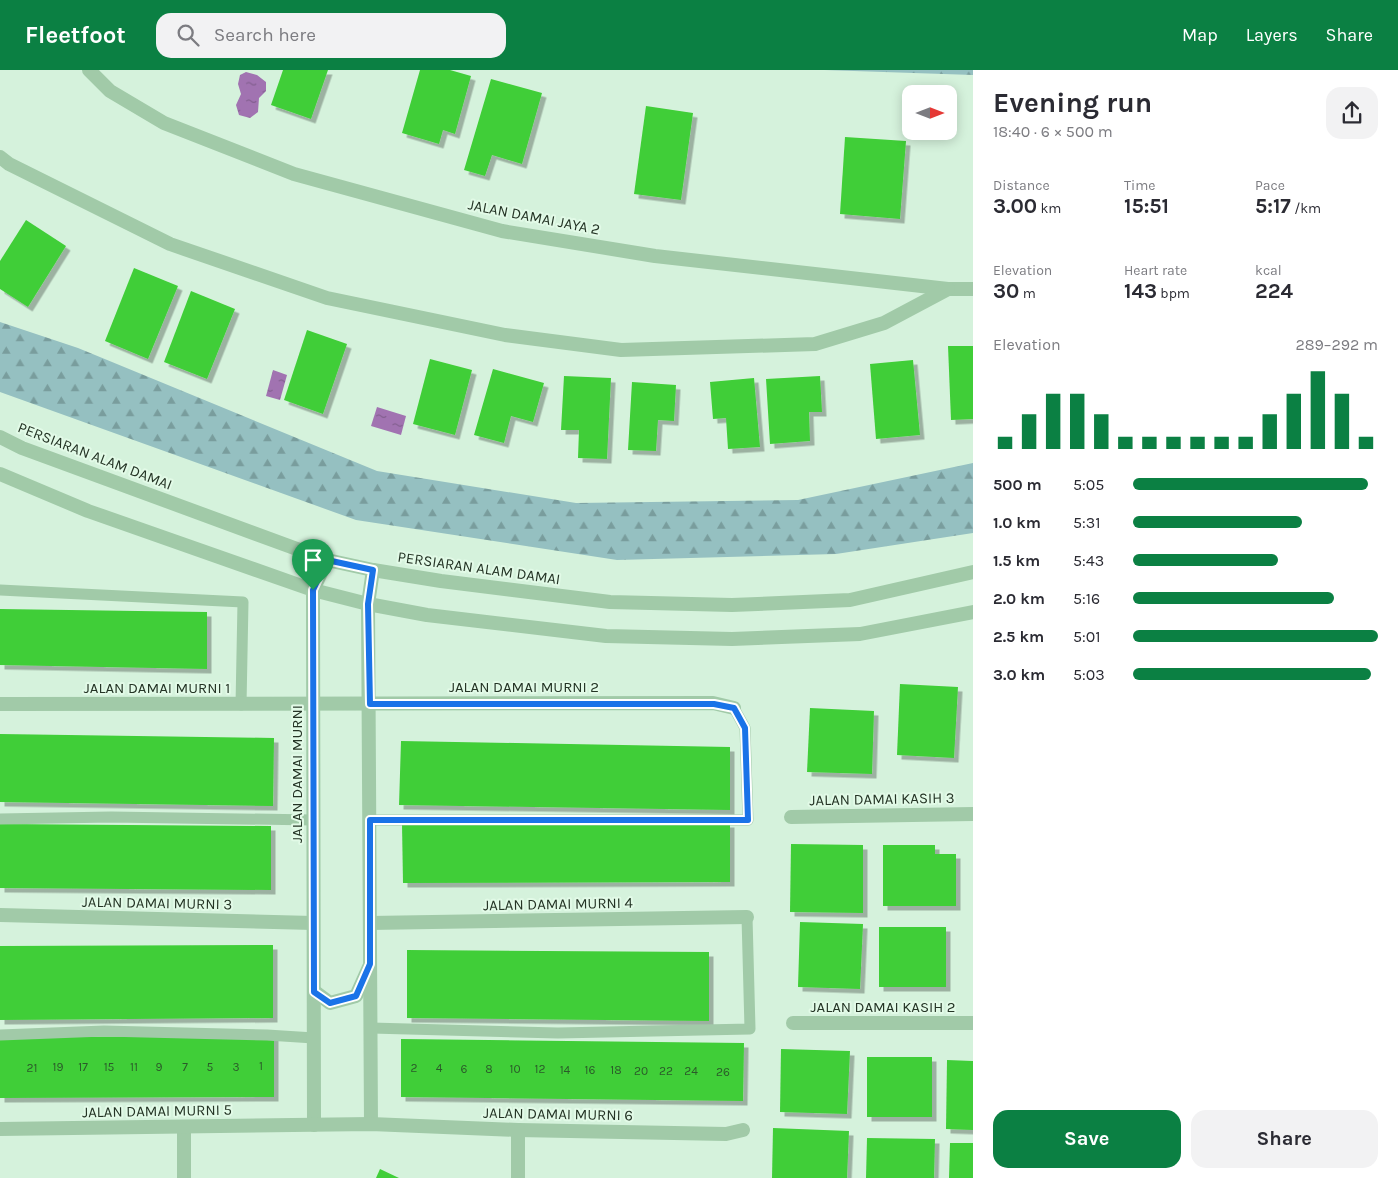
<!DOCTYPE html>
<html lang="en">
<head>
<meta charset="utf-8">
<style>
	body { margin:0; font-family:Karla,sans-serif; background:#f2f2f3; color:#2b2b33; height:100vh; display:flex; flex-direction:column; font-size:19px; white-space:nowrap }
	* { box-sizing:border-box; margin:0 }
	p { font-size:16px; color:#7c7c81 }
	.icon { flex:none; width:28px; height:28px; fill:none; stroke:currentColor; stroke-width:2; stroke-linecap:round; stroke-linejoin:round }
	.map { position:relative; flex:1; overflow:hidden }
	.side { display:flex; flex-direction:column; background:#fff; width:425px }
	.side>* { flex:none }
	.needle { width:32px; rotate:90deg }
	.buttons { position:absolute; left:902px; top:15px; display:grid; gap:10px }
	.buttons a { display:grid; place-items:center; width:55px; height:55px; border-radius:10px; background:#fff; box-shadow:0 2px 12px #0003; font-size:25px }
	.pin { position:absolute; display:grid; place-items:center; width:42px; height:42px; color:#fff; margin:-51px -21px; border-radius:50% 50% 50% 0; rotate:-45deg; box-shadow:0 0 5px #0007 }
	.pin .icon { rotate:45deg }
	.round { display:grid; place-items:center; flex:none; width:52px; height:52px; border-radius:15px; background:#f2f2f3 }
	.head { display:flex; align-items:center; justify-content:space-between; height:85px; padding:0 20px }
	h1 { font-size:28px; font-weight:700; line-height:38px }
	.figures { display:grid; grid-template-columns:repeat(3,1fr); gap:8px; height:85px; padding:5px 20px }
	.figures div { display:grid; align-content:center }
	.figures b { font-size:21px; font-weight:700 }
	.figures small { font-size:14px; font-weight:400 }
	.figures p { font-size:14px }
	.chart { height:140px; padding:10px 20px }
	.chart p { display:flex; justify-content:space-between }
	.chart svg { width:100%; height:90px; margin-top:5px; stroke:#0b8043; stroke-width:6 }
	.primary-button { display:flex; gap:10px; margin-top:auto; padding:10px 20px }
	.primary-button a { flex:1; height:58px; border-radius:15px; background:#0b8043; color:#fff; font-size:20px; font-weight:700; line-height:58px; text-align:center }
	.primary-button a+a { background:#f2f2f3; color:#2b2b33 }
	ul { padding:0 20px; list-style:none; font-size:16px }
	li { display:grid; grid-template-columns:80px 60px 1fr; align-items:center; height:38px }
	li i { height:12px; border-radius:6px; background:#0b8043 }
	header { display:flex; align-items:center; gap:30px; box-sizing:border-box; height:70px; padding:0 25px; background:#0b8043; color:#fff }
	header strong { font-size:24px }
	nav { display:flex; gap:28px; margin-inline-start:auto; font-size:18px }
	.search { width:350px; height:45px; background:#f2f2f3; display:flex; align-items:center; gap:12px; box-sizing:border-box; padding:0 18px; border-radius:15px; color:#7c7c81; font-size:19px }
	main { display:flex; flex:1; min-height:0 }
	.map>svg:first-child { display:block }
</style>
</head>
<body>
<header>
<strong>Fleetfoot</strong>
<div class="search"><svg class="icon" aria-label="search" viewBox="0 0 24 24"><circle cx="10" cy="10" r="6"/><path d="M15 15l6 6"/></svg>Search here</div>
<nav><a>Map</a><a>Layers</a><a>Share</a></nav>
</header>
<main>
<div class="map">
<svg width="973" height="1108" viewBox="0 0 973 1108">
	<defs>
		<pattern id="forest-firs" width="22" height="20" patternUnits="userSpaceOnUse" patternTransform="scale(1.25)"><rect width="22" height="20" fill="#95c0c1"/><path d="M5 1l3.5 6h-7zM16 11l3.5 6h-7z" fill="#799d9d"/></pattern>
		<pattern id="water-ripples" width="26" height="14" patternUnits="userSpaceOnUse" patternTransform="scale(1.25)"><rect width="26" height="14" fill="#a173b1"/><path d="M2 4q2-2 4 0t4 0M15 11q2-2 4 0t4 0" fill="none" stroke="#835f90"/></pattern>
		<filter id="shadow"><feDropShadow dx="4.5" dy="4.5" stdDeviation="0" flood-color="#0004"/></filter>
	</defs>
	<rect width="100%" height="100%" fill="#d5f2dc"/>
	<!-- forest -->
	<g fill="url(#forest-firs)">
		<path d="M 824,0 L 973,0 L 973,5 Z"/>
		<path d="M 0,252 L 78,278 L 377,401 L 576,433 L 798,430 L 973,393 L 973,463 L 836,484 L 617,490 L 356,450 L 0,322 Z"/>
	</g>
	<!-- water -->
	<g fill="url(#water-ripples)">
		<path d="M 246,2 L 257,5 L 266,12 L 266,21 L 259,28 L 258,42 L 250,48 L 239,45 L 236,35 L 241,24 L 238,14 L 240,5 Z"/>
		<path d="M 273,300 L 287,305 L 280,330 L 266,326 Z"/>
		<path d="M 377,337 L 406,346 L 401,365 L 371,356 Z"/>
	</g>
	<!-- building -->
	<g fill="#40ce38" filter="url(#shadow)">
		<path d="M 283,0 L 328,0 L 311,49 L 271,35 Z"/>
		<path d="M 420,0 L 450,0 L 471,6 L 455,64 L 443,60 L 439,74 L 402,63 Z"/>
		<path d="M 491,9 L 542,23 L 522,94 L 492,85 L 485,106 L 464,100 Z"/>
		<path d="M 646,36 L 693,43 L 681,130 L 634,124 Z"/>
		<path d="M 845,67 L 906,71 L 900,149 L 840,144 Z"/>
		<path d="M 26,150 L 66,176 L 28,237 L 0,219 L 0,191 Z"/>
		<path d="M 134,198 L 178,216 L 148,289 L 105,271 Z"/>
		<path d="M 191,221 L 235,239 L 207,309 L 164,292 Z"/>
		<path d="M 307,260 L 347,274 L 323,344 L 284,330 Z"/>
		<path d="M 948,276 L 973,276 L 973,349 L 951,350 Z"/>
		<path d="M 430,289 L 472,300 L 455,365 L 413,354 Z"/>
		<path d="M 913,290 L 920,365 L 876,369 L 870,294 Z"/>
		<path d="M 493,299 L 544,313 L 533,352 L 511,346 L 504,373 L 474,365 Z"/>
		<path d="M 564,306 L 611,308 L 607,389 L 578,388 L 579,360 L 561,360 Z"/>
		<path d="M 820,306 L 822,342 L 809,342 L 810,371 L 770,374 L 766,309 Z"/>
		<path d="M 754,308 L 760,377 L 728,379 L 726,348 L 713,349 L 710,312 Z"/>
		<path d="M 632,312 L 676,315 L 674,351 L 658,350 L 656,381 L 628,380 Z"/>
		<path d="M 0,539 L 207,542 L 207,599 L 0,595 Z"/>
		<path d="M 900,614 L 958,617 L 954,688 L 897,685 Z"/>
		<path d="M 810,638 L 874,641 L 872,704 L 807,702 Z"/>
		<path d="M 0,664 L 274,668 L 273,736 L 0,732 Z"/>
		<path d="M 401,671 L 730,677 L 730,740 L 399,735 Z"/>
		<path d="M 730,753 L 730,812 L 403,813 L 402,754 Z"/>
		<path d="M 0,754 L 271,756 L 271,820 L 0,818 Z"/>
		<path d="M 791,774 L 863,775 L 863,843 L 790,842 Z"/>
		<path d="M 883,775 L 935,775 L 935,784 L 956,784 L 956,836 L 883,836 Z"/>
		<path d="M 800,852 L 863,854 L 860,919 L 798,917 Z"/>
		<rect x="879" y="857" width="67" height="60"/>
		<path d="M 273,875 L 273,948 L 0,950 L 0,876 Z"/>
		<path d="M 407,880 L 709,882 L 709,951 L 407,948 Z"/>
		<path d="M 274,966 L 274,1027 L 0,1028 L 0,967 Z"/>
		<path d="M 401,969 L 744,973 L 743,1031 L 401,1027 Z"/>
		<path d="M 781,979 L 850,981 L 847,1044 L 780,1042 Z"/>
		<rect x="867" y="987" width="65" height="60"/>
		<path d="M 947,990 L 973,991 L 973,1060 L 946,1059 Z"/>
		<path d="M 773,1058 L 849,1061 L 847,1108 L 772,1108 Z"/>
		<path d="M 867,1068 L 935,1069 L 934,1108 L 866,1108 Z"/>
		<path d="M 950,1073 L 973,1073 L 973,1108 L 949,1108 Z"/>
		<path d="M 380,1099 L 399,1108 L 376,1108 Z"/>
	</g>
	<g fill="none" stroke-linecap="round" stroke-linejoin="round">
		<!-- service -->
		<g stroke="#a1caa8" stroke-width="11">
			<path d="M 0,520 L 243,532 L 241,635"/>
			<path d="M 0,749 L 111,747 L 313,750"/>
			<path d="M 370,750 L 748,750 L 745,658 L 734,638"/>
			<path d="M 371,958 L 558,963 L 750,959 L 747,847"/>
			<path d="M 0,965 L 104,961 L 267,965 L 314,968"/>
		</g>
		<!-- minor -->
		<g stroke="#a1caa8" stroke-width="14">
			<path d="M 89,0 L 110,21 L 164,53 L 294,104 L 502,161 L 655,186 L 948,219 L 973,219"/>
			<path d="M 0,87 L 9,94 L 170,174 L 327,228 L 505,265 L 621,280 L 815,274 L 884,253 L 948,219"/>
			<path d="M 0,634 L 713,633 L 734,638"/>
			<path d="M 791,747 L 973,744"/>
			<path d="M 0,845 L 313,853"/>
			<path d="M 370,853 L 747,847"/>
			<path d="M 314,921 L 330,933 L 356,926 L 369,897"/>
			<path d="M 793,953 L 973,953"/>
			<path d="M 371,1054 L 368,534 L 373,500"/>
			<path d="M 314,1055 L 313,520 L 327,490"/>
			<path d="M 184,1057 L 184,1108"/>
			<path d="M 0,1059 L 371,1054 L 518,1060 L 726,1064 L 743,1060"/>
			<path d="M 518,1060 L 518,1108"/>
		</g>
		<!-- tertiary -->
		<g stroke="#a1caa8" stroke-width="14">
			<path d="M 0,367 L 22,378 L 327,490 L 373,500 L 441,511 L 610,532 L 732,535 L 850,530 L 973,502"/>
			<path d="M 0,404 L 88,441 L 313,520 L 368,534 L 427,545 L 606,566 L 732,569 L 860,564 L 973,542"/>
		</g>
	</g>
	<g fill="none" stroke-linecap="round" stroke-linejoin="round">
		<defs>
			<path id="route" d="M 327,490 L 373,500 L 368,534 L 370,634 L 714,634 L 734,638 L 745,658 L 748,750 L 370,750 L 370,894 L 356,926 L 330,933 L 314,922 L 313,520 Z"/>
		</defs>
		<!-- route casing -->
		<use href="#route" stroke="#fff" stroke-width="10"/>
		<!-- route -->
		<use href="#route" stroke="#1a73e8" stroke-width="6"/>
	</g>
	<g text-anchor="middle" stroke-width="4" stroke-linejoin="round" paint-order="stroke">
		<!-- number labels -->
		<g font-size="12" fill="#2b5a2a">
			<text x="261" y="1000">1</text>
			<text x="58" y="1001">19</text>
			<text x="83" y="1001">17</text>
			<text x="109" y="1001">15</text>
			<text x="134" y="1001">11</text>
			<text x="159" y="1001">9</text>
			<text x="185" y="1001">7</text>
			<text x="210" y="1001">5</text>
			<text x="236" y="1001">3</text>
			<text x="32" y="1002">21</text>
			<text x="414" y="1002">2</text>
			<text x="439" y="1002">4</text>
			<text x="464" y="1003">6</text>
			<text x="489" y="1003">8</text>
			<text x="515" y="1003">10</text>
			<text x="540" y="1003">12</text>
			<text x="565" y="1004">14</text>
			<text x="590" y="1004">16</text>
			<text x="616" y="1004">18</text>
			<text x="641" y="1005">20</text>
			<text x="666" y="1005">22</text>
			<text x="691" y="1005">24</text>
			<text x="723" y="1006">26</text>
		</g>
		<!-- street labels -->
		<g font-size="15" fill="#243425" stroke="#e2fae7">
			<text transform="translate(534 147) rotate(11)" y="5">JALAN DAMAI JAYA 2</text>
			<text transform="translate(95 386) rotate(21)" y="5">PERSIARAN ALAM DAMAI</text>
			<text transform="translate(479 498) rotate(8)" y="5">PERSIARAN ALAM DAMAI</text>
			<text x="524" y="622">JALAN DAMAI MURNI 2</text>
			<text x="157" y="623">JALAN DAMAI MURNI 1</text>
			<text transform="translate(297 704) rotate(-90)" y="5">JALAN DAMAI MURNI</text>
			<text transform="translate(882 729) rotate(-1)" y="5">JALAN DAMAI KASIH 3</text>
			<text transform="translate(157 833) rotate(1)" y="5">JALAN DAMAI MURNI 3</text>
			<text transform="translate(558 834) rotate(-1)" y="5">JALAN DAMAI MURNI 4</text>
			<text x="883" y="942">JALAN DAMAI KASIH 2</text>
			<text transform="translate(157 1041) rotate(-1)" y="5">JALAN DAMAI MURNI 5</text>
			<text transform="translate(558 1044) rotate(1)" y="5">JALAN DAMAI MURNI 6</text>
		</g>
	</g>
</svg>
<div class="buttons">
<a><svg class="needle" viewBox="-14 -14 28 28"><path d="M0-13l5 13h-10z" fill="#e53935"/><path d="M0 13l5-13h-10z" fill="#7c7c81"/></svg></a>
</div>
<div class="pin" style="left:313px;top:520px;background:#1e9e55"><svg class="icon" aria-label="arrive" viewBox="0 0 24 24"><path d="M6 21V4h12l-3 4 3 4H6"/></svg></div>
</div>
<section class="side">
<div class="head"><div><h1>Evening run</h1><p>18:40 · 6 × 500 m</p></div><a class="round"><svg class="icon" aria-label="share" viewBox="0 0 24 24"><path d="M12 15V3M7 8l5-5 5 5M5 13v7h14v-7"/></svg></a></div>
<div class="figures">
<div><p>Distance</p><b>3.00<small> km</small></b></div>
<div><p>Time</p><b>15:51</b></div>
<div><p>Pace</p><b>5:17<small> /km</small></b></div>
</div>
<div class="figures">
<div><p>Elevation</p><b>30<small> m</small></b></div>
<div><p>Heart rate</p><b>143<small> bpm</small></b></div>
<div><p>kcal</p><b>224</b></div>
</div>
<div class="chart"><p><span>Elevation</span>289–292 m</p>
<svg viewBox="0 0 160 44" preserveAspectRatio="none"><path d="M5 44V38M15 44V27M25 44V17M35 44V17M45 44V27M55 44V38M65 44V38M75 44V38M85 44V38M95 44V38M105 44V38M115 44V27M125 44V17M135 44V6M145 44V17M155 44V38"/></svg>
</div>
<ul>
<li><b>500 m</b>5:05<i style="width:96%"></i></li>
<li><b>1.0 km</b>5:31<i style="width:69%"></i></li>
<li><b>1.5 km</b>5:43<i style="width:59%"></i></li>
<li><b>2.0 km</b>5:16<i style="width:82%"></i></li>
<li><b>2.5 km</b>5:01<i style="width:100%"></i></li>
<li><b>3.0 km</b>5:03<i style="width:97%"></i></li>
</ul>
<div class="primary-button"><a>Save</a><a>Share</a></div>
</section>
</main>
</body>
</html>
